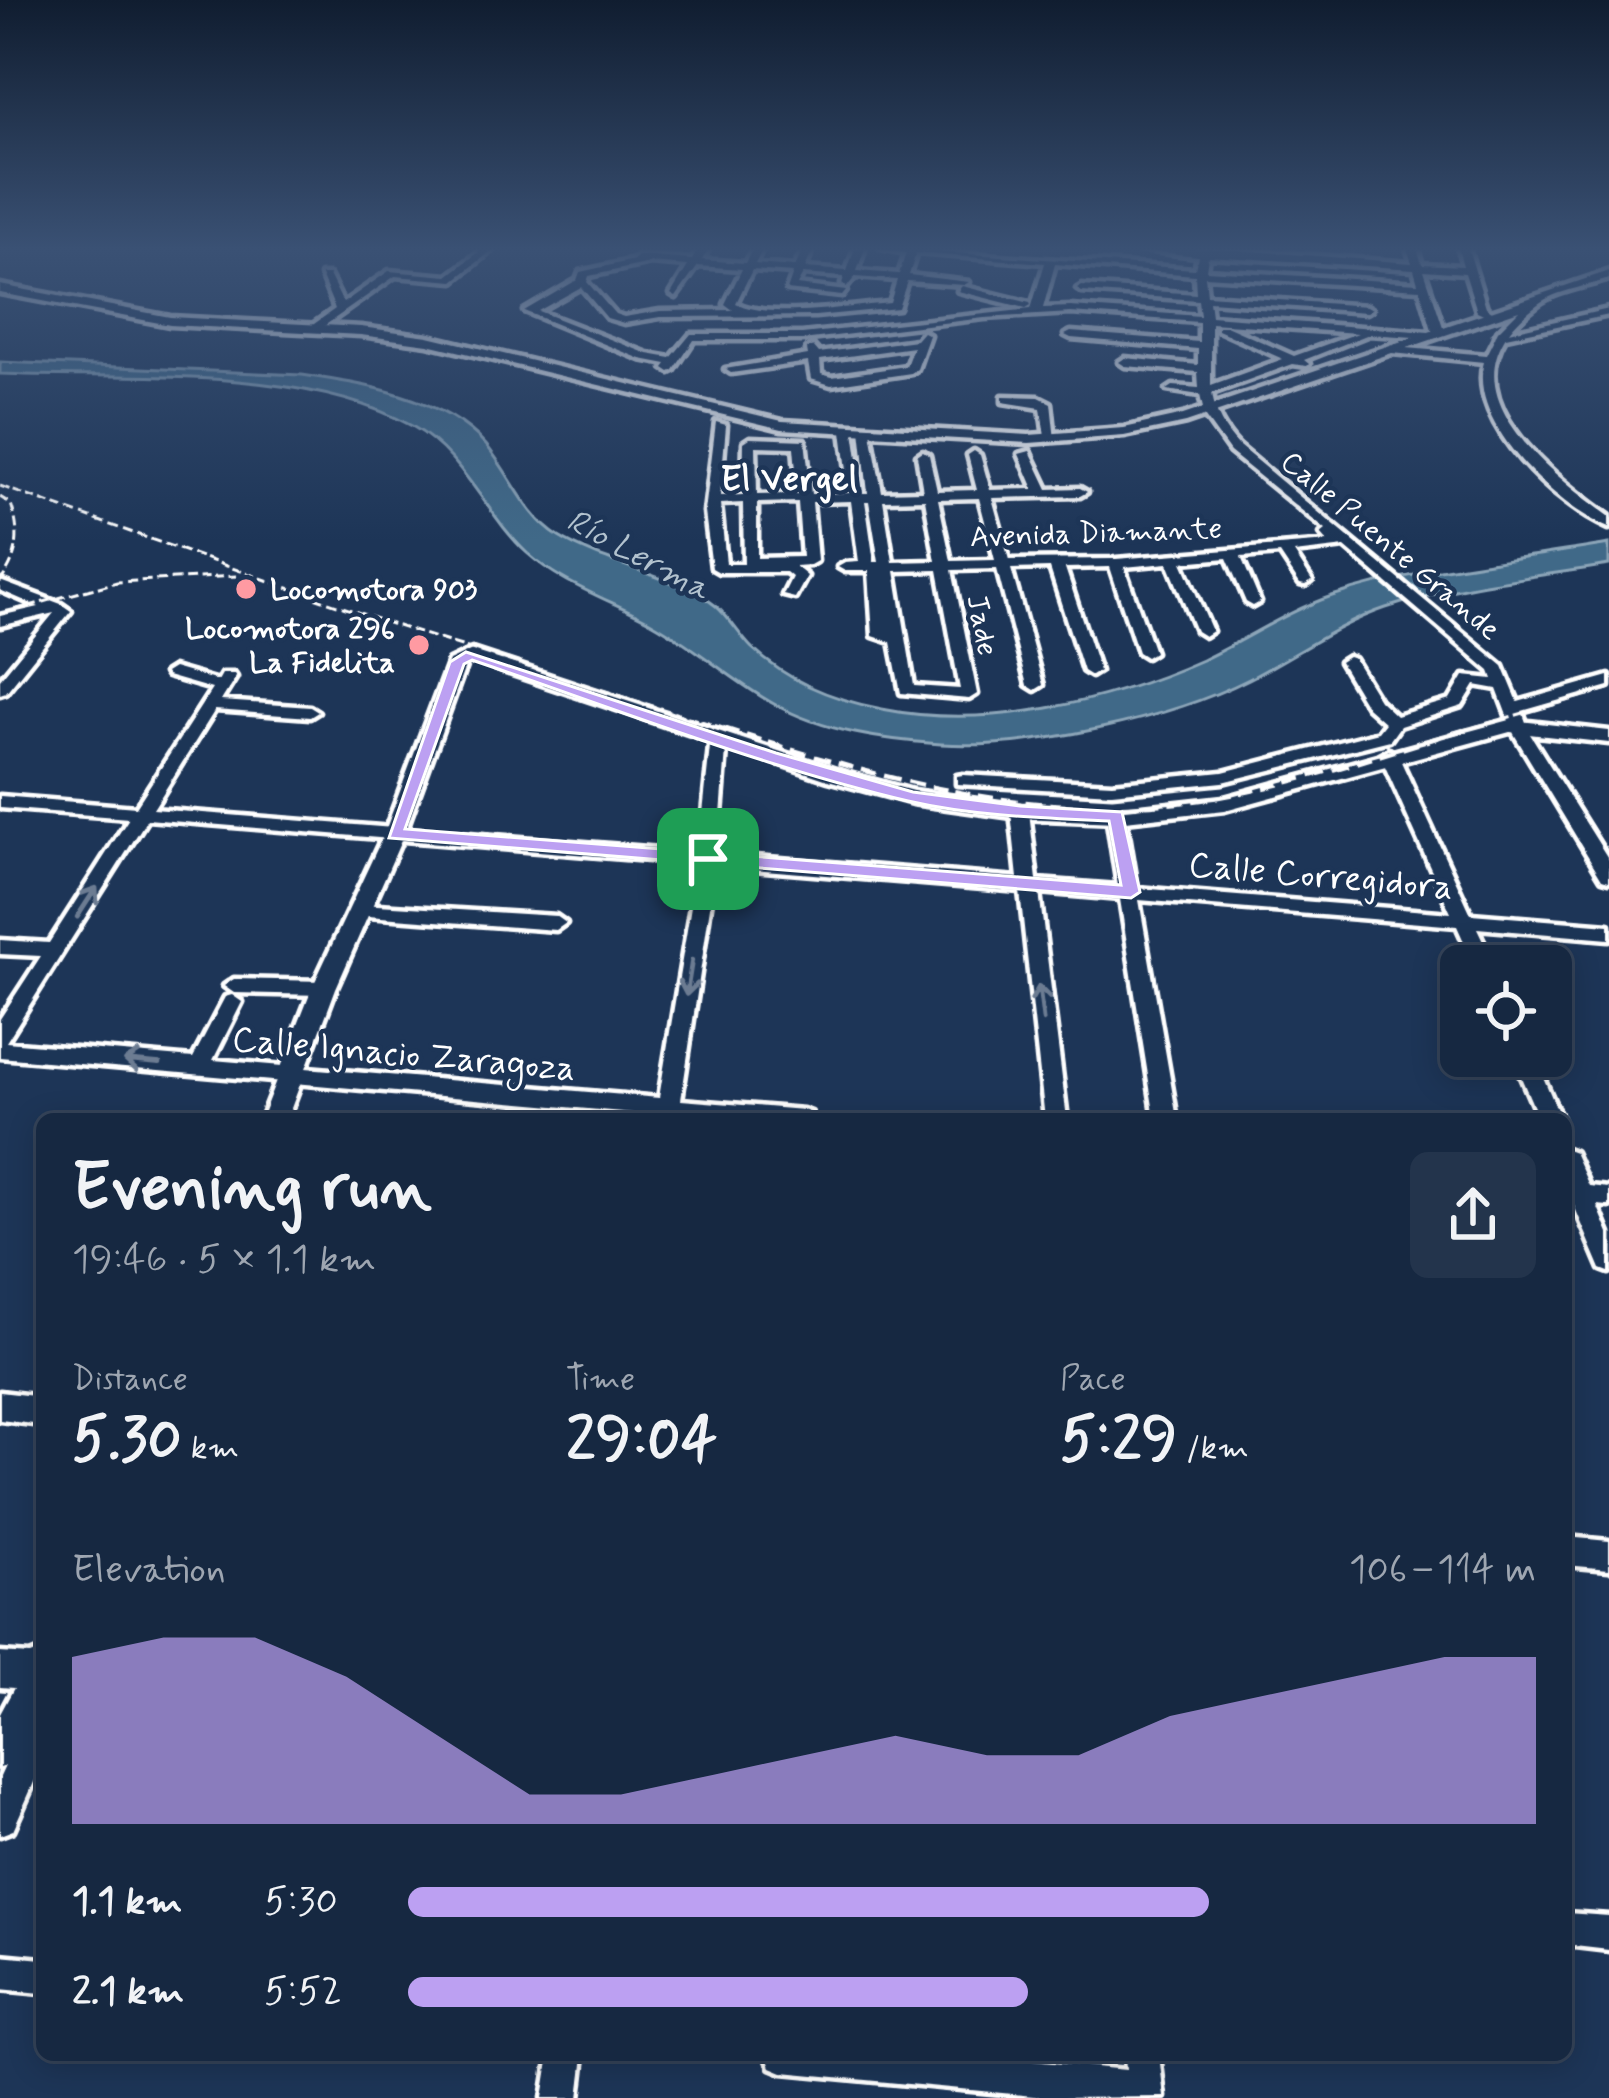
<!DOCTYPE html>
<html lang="en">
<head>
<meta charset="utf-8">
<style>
	body { margin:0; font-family:Mynerve,sans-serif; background:#23344c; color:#f1f3f6; height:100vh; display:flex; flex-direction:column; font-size:45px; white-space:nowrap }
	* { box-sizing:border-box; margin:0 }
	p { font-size:39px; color:#9ea6b1 }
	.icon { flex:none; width:66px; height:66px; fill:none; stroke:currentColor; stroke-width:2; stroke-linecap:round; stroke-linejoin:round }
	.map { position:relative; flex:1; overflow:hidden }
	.drawer { position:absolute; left:36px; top:1113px; width:1536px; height:948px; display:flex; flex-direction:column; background:#162841; border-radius:18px; box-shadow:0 6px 30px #0003,0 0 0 3px #35445a }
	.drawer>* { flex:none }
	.tools { position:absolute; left:1440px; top:945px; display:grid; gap:24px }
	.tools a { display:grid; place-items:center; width:132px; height:132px; border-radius:18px; background:#162841; box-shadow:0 6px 30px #0003,0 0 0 3px #35445a; font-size:60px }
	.pin { position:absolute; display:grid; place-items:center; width:102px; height:102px; color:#fff; margin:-51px; border-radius:24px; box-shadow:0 6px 18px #0006 }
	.round { display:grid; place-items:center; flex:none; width:126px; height:126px; border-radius:18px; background:#23344c }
	.head { display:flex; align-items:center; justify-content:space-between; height:204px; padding:0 36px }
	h1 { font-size:66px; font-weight:700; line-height:90px }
	.figures { display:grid; grid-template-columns:repeat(3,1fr); gap:18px; height:204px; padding:12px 36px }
	.figures div { display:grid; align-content:center }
	.figures b { font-size:60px; font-weight:700 }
	.figures small { font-size:33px; font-weight:400 }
	.figures p { font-size:33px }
	.chart { height:336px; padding:24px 36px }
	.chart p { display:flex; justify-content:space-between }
	.chart svg { width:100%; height:216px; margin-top:12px; fill:#bca0f2; opacity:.7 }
	ul { padding:0 36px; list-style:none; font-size:39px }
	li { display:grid; grid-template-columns:192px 144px 1fr; align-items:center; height:90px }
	li i { height:30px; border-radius:15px; background:#bca0f2 }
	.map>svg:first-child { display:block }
</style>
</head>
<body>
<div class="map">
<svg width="1609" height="2098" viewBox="0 0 1609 2098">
	<rect width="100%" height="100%" fill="#1d3557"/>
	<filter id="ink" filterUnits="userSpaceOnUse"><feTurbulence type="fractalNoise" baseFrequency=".00833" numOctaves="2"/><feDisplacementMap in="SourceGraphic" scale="24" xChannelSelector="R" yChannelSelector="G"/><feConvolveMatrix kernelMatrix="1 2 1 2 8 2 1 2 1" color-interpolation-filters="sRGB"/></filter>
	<g filter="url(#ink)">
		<!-- water -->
		<path fill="#406988" stroke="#8ca5b8" stroke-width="3" d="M 0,362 L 302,375 C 363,384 443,396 486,445 C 511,474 525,516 559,537 C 603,564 684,579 716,606 C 730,618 739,635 752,648 C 787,681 835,700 882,709 C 986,730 1106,703 1202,660 C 1245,640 1287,611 1332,596 C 1421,567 1517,560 1609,544 L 1609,565 C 1535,577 1458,584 1386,608 C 1338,624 1294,656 1249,679 C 1170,719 1029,750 941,744 C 884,740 824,732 774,704 C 732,681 696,647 653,623 C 613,601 561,584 527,553 C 485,514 464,455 412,426 C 301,364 124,380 0,374 Z"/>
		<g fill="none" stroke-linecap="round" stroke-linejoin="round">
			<defs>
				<g id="minor">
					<path d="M 484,248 L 495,248 L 454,281 L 395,276 L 317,331 L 307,329 L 335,309 L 321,275 L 329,275 L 343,303 L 389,271 L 448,276 Z"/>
					<path d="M 699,248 L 709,248 L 702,260 L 745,263 L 753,248 L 763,248 L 755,264 L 795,267 L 804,248 L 814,248 L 805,268 L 847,271 L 855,248 L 865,248 L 857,271 L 899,274 L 906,253 L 881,248 L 1195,269 L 1198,256 L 1124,248 L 1209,248 L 1412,263 L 1407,248 L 1417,248 L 1422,264 L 1463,266 L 1458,248 L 1468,248 L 1486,307 L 1498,315 L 1492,318 L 1477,311 L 1465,273 L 1424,270 L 1445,333 L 1439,336 L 1433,333 L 1420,289 L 1205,276 L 1207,295 L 1367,306 L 1372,309 L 1367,312 L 1209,301 L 1211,316 L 1429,332 L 1435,335 L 1429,338 L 1369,334 L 1304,360 L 1309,364 L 1307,366 L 1293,364 L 1212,393 C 1215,415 1224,430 1239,446 L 1503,666 L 1518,702 L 1609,676 L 1609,686 L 1522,711 L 1530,734 L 1609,860 L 1609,881 L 1602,879 L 1514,734 L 1497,689 L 1475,685 L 1462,706 L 1400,726 L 1390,740 L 1223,782 L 1112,793 L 957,784 L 957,776 L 963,775 L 1112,783 L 1223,772 L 1378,732 L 1385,723 L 1367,707 L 1340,662 L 1348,657 L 1354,659 L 1379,700 L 1396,716 L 1450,700 L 1464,676 L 1493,679 L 1490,671 L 1345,547 L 1294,553 L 1312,581 L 1305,585 L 1300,584 L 1280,554 L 1241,557 L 1260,602 L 1253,606 L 1246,602 L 1227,558 L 1182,562 L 1212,631 L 1204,636 L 1196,631 L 1168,563 L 1124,567 L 1154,652 L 1146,657 L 1138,652 L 1110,567 L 1065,568 L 1099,671 L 1091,676 L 1083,671 L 1050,568 L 1011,569 L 1043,685 L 1035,690 L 1027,685 L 997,569 L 952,570 L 977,694 L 969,699 L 901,693 L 891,642 L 873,636 L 869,571 L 845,571 L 838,567 L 845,563 L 859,562 L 851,501 L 812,502 L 817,561 L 810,565 L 795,566 L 807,576 L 795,598 L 783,595 L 792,577 L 786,572 L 719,572 L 712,568 L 705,512 L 716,422 L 726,425 L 720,496 L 743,495 L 744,442 L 750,438 L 805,440 L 811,494 L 850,493 L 842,431 L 848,427 L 854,431 L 863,493 L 868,493 L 861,429 L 871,432 L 882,492 L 923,491 L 917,455 L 923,451 L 929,455 L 937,491 L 977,490 L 968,455 L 974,451 L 980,455 L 990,490 L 1034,489 L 1019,454 L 1030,451 L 1048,489 L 1080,488 L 1087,492 L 1080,496 L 992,498 L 1009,560 L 1116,559 L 1328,542 L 1321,534 L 1326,530 L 1230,452 L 1205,417 L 1200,395 L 1167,390 L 1173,386 L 1199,388 L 1198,372 L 1125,366 L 1119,362 L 1125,358 L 1198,365 L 1198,349 L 1071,338 L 1065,335 L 1071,332 L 1199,342 L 1199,322 L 1071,313 L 984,318 L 802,340 L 694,340 L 674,370 L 670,372 L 664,368 L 667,364 L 641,359 L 524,311 L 577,280 L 580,272 L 634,260 L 638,256 L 692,260 ZM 916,253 L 1045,263 L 1031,309 L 802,334 L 691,334 L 671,358 L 648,354 L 538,311 L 581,287 L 607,318 L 624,323 L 660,317 L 815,316 L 898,308 L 907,281 L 964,285 L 969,282 L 909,275 ZM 1208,256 L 1414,269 L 1418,283 L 1206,270 ZM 650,263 L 688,266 L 671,294 L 676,297 L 698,266 L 742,269 L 725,304 L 733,310 L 660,311 L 624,317 L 615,314 L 587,282 L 589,276 ZM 1055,264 L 1195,275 L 1196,294 L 1082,286 L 1077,289 L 1082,292 L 1198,300 L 1200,316 L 1071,307 L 1043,308 ZM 752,270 L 793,273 L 787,290 L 842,296 L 846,291 L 797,285 L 803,274 L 844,277 L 842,284 L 847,287 L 855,277 L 897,280 L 890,303 C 853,306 766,320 736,303 ZM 1211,323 L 1358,333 L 1294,356 L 1226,326 L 1218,326 L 1218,330 L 1283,359 L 1211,385 ZM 756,446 L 794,447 L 798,494 L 757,495 ZM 979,498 L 995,560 L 951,561 L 938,499 ZM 925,499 L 936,561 L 893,562 L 883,500 ZM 865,501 L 869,501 L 879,562 L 874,562 ZM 798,502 L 802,557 L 757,558 L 757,503 ZM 743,503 L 744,564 L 726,564 L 720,504 ZM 938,570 L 960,689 L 914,686 L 895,571 Z"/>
					<path d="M 962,286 L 1030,303 L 1031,305 L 1026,308 L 958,291 Z"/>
					<path d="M 1609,309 L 1609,315 L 1501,338 L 1495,335 Z"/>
					<path d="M 923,332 L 929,335 L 917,369 L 911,373 L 831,385 L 811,379 L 808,362 L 731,373 L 725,369 L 808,355 L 807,349 L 813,346 L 819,353 L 916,340 ZM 913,347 L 906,366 L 832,377 L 821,374 L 820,360 Z"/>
					<path d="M 1003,396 L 1039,397 L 1051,403 L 1055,440 L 1045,437 L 1041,408 L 1003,402 Z"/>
					<path d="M 0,581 L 61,604 L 71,611 L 6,692 L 0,694 L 0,679 L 54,613 L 0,626 L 0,616 L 39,607 L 0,590 Z"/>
					<path d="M 173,668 L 218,681 L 222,674 L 234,674 L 236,677 L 221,701 L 310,707 L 318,712 L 310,717 L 215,710 L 153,809 L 699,852 L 711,737 L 719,732 L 727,737 L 718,854 L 1018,878 L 1011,812 L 1020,806 L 1029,812 L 1037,880 L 1118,886 L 1107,816 L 1116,810 L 1125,816 L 1137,888 L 1451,913 L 1380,755 L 1389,750 L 1398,755 L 1471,914 L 1609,925 L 1609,939 L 1477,928 L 1495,966 L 1475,966 L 1457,926 L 1139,900 L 1177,1119 L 1155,1119 L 1120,899 L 1039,892 L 1067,1119 L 1045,1119 L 1020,891 L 716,866 L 681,1100 L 803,1110 L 811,1113 L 814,1119 L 657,1119 L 656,1115 L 0,1057 L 0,1019 L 41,956 L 0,954 L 0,940 L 49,943 L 129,818 L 0,808 L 0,796 L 136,807 L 212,689 L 167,676 L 165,673 ZM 147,819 L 698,864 L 659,1098 L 213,1060 L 242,1002 L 232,995 L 225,997 L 193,1058 L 6,1042 Z"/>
					<path d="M 361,904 L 556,916 L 566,923 L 556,930 L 354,915 L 351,910 Z"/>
					<path d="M 234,979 L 324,981 L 334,988 L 324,995 L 234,993 L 224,986 Z"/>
					<path d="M 1512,1056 L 1534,1056 L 1561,1119 L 1539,1119 Z"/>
					<path d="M 1566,1149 L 1574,1152 L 1589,1186 L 1609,1188 L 1609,1206 L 1597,1205 L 1609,1234 L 1609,1272 L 1601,1269 L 1573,1203 L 1566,1201 Z"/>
					<path d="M 1566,1537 L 1609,1541 L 1609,1569 L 1566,1565 Z"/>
					<path d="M 1566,1913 L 1609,1916 L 1609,1950 L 1566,1945 Z"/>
					<path d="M 0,1955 L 42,1959 L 42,1993 L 0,1989 Z"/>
					<path d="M 550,2055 L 584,2055 L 579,2098 L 543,2098 Z"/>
					<path d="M 766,2055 L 969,2055 L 1126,2070 L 1125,2055 L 1159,2055 L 1164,2097 L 1054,2098 L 783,2072 L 771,2067 Z"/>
				</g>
				<g id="major">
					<path d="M 1609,271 L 1609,279 C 1588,286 1555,291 1538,304 C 1433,381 1541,467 1609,516 L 1609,528 C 1558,507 1467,423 1484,362 L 1392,353 L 1186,423 L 1124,436 L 1029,443 L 782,429 L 428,344 L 361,335 L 170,325 L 0,293 L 0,285 L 170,317 L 361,327 L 428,336 L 782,421 L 1029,435 L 1124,428 L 1183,415 ZM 1519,310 L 1498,331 L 1486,355 L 1407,348 Z"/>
					<path d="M 472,650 L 842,772 L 913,791 L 1020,806 L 1116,810 L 1224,798 L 1510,720 L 1609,731 L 1609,743 L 1510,732 L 1225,810 L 1116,822 L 1020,818 L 912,803 L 828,780 L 473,661 L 466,664 L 404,834 L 336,988 L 287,1119 L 261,1119 L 312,988 L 384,834 L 449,661 Z"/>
					<path d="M 0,1392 L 42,1397 L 42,1425 L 0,1420 Z"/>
					<path d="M 42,1650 L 42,1764 L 13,1830 L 0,1835 L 0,1777 L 5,1766 L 0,1768 L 0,1714 L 14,1688 L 0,1687 L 0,1653 L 30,1655 Z"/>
				</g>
			</defs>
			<!-- minor casing -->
			<use href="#minor" stroke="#fff" stroke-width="9"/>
			<!-- major casing -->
			<use href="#major" stroke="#fff" stroke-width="9"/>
			<!-- minor -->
			<use href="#minor" fill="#1d3557" fill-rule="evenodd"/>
			<!-- major -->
			<use href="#major" fill="#1d3557" fill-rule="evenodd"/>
			<!-- rail-far1 -->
			<g stroke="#fff" stroke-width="3" stroke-dasharray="10 4.5" stroke-linecap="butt">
				<path d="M 0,486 L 391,624 L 733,731"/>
				<path d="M 0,497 L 11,504 C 21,534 19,556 0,582"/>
				<path d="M 0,614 L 117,582 L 237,576"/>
				<path d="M 1460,731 L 1609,689"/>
			</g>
			<!-- rail -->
			<path stroke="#fff" stroke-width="4.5" stroke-dasharray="16 8" stroke-linecap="butt" d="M 723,728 C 867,774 997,814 1151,805 C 1260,799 1367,758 1470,728"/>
		</g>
		<!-- one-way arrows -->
		<defs><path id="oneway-shaft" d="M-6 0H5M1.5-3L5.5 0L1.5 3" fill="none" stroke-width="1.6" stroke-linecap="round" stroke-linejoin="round" transform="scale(3)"/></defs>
		<g stroke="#6c7c92">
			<use href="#oneway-shaft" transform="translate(87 902) rotate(-57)"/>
			<use href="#oneway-shaft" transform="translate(689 978) rotate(99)"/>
			<use href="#oneway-shaft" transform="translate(1041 1003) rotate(-97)"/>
			<use href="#oneway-shaft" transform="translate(142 1062) rotate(-175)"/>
		</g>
	</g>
	<!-- sky -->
	<linearGradient id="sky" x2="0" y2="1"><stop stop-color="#101d30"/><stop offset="0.46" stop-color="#3a5174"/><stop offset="1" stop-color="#3a5174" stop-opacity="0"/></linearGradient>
	<rect width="1609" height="541" fill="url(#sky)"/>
	<!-- route -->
	<path fill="#bca0f2" stroke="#fff" stroke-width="3" fill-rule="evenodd" d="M 466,652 L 776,753 L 913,792 L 1020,806 L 1122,812 L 1140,892 L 1131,898 L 389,838 L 450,662 ZM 472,660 C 616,709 760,766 908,801 C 973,816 1043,818 1109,821 L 1121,885 L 405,829 L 464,664 Z"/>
	<!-- markers -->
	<g fill="#ff9aa2" stroke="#1d3557" stroke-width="4.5">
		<circle cx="246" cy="589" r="12"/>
		<circle cx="419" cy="645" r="12"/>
	</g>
	<g text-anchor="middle" stroke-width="9" stroke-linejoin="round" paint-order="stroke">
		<!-- far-street labels -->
		<g font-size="30" fill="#fff" stroke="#1d3557">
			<text transform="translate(1096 532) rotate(-2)" y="10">Avenida Diamante</text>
			<text transform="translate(1391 545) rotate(40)" y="10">Calle Puente Grande</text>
			<text transform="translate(983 625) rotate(79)" y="10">Jade</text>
		</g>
		<!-- far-poi labels -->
		<g font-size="30" font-weight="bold" fill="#fff" stroke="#1d3557" text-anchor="start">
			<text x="270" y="599">Locomotora 903</text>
			<text x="395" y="638" text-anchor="end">Locomotora 296<tspan x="395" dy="34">La Fidelita</tspan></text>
		</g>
		<!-- far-water labels -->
		<g font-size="33" font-style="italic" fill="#b3c3cf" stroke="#1d3557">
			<text transform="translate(639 553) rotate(28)" y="12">Río Lerma</text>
		</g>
		<!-- far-quarter labels -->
		<g font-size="36" font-weight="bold" fill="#fff" stroke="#1d3557">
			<text x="789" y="490">El Vergel</text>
		</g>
		<!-- street labels -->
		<g font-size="36" fill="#fff" stroke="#1d3557">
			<text transform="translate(1321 874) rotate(5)" y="13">Calle Corregidora</text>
			<text transform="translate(404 1052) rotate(5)" y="13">Calle Ignacio Zaragoza</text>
		</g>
	</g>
</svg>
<div class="tools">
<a><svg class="icon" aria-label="locate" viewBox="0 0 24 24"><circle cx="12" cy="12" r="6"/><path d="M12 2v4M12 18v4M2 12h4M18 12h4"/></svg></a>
</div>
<div class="pin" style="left:708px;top:859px;background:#1e9e55"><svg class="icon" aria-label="arrive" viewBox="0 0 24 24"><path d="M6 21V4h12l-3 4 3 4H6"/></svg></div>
<section class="drawer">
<div class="head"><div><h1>Evening run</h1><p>19:46 · 5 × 1.1 km</p></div><a class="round"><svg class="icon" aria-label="share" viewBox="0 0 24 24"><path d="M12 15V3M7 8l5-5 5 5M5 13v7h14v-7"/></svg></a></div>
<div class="figures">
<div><p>Distance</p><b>5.30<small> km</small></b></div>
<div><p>Time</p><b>29:04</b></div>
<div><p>Pace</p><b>5:29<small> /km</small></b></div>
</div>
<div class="chart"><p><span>Elevation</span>106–114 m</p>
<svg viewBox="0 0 160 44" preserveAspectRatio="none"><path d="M0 44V10L10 6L20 6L30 14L40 26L50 38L60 38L70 34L80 30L90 26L100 30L110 30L120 22L130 18L140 14L150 10L160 10V44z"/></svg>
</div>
<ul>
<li><b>1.1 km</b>5:30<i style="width:71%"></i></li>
<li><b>2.1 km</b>5:52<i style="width:55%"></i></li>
</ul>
</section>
</div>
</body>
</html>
